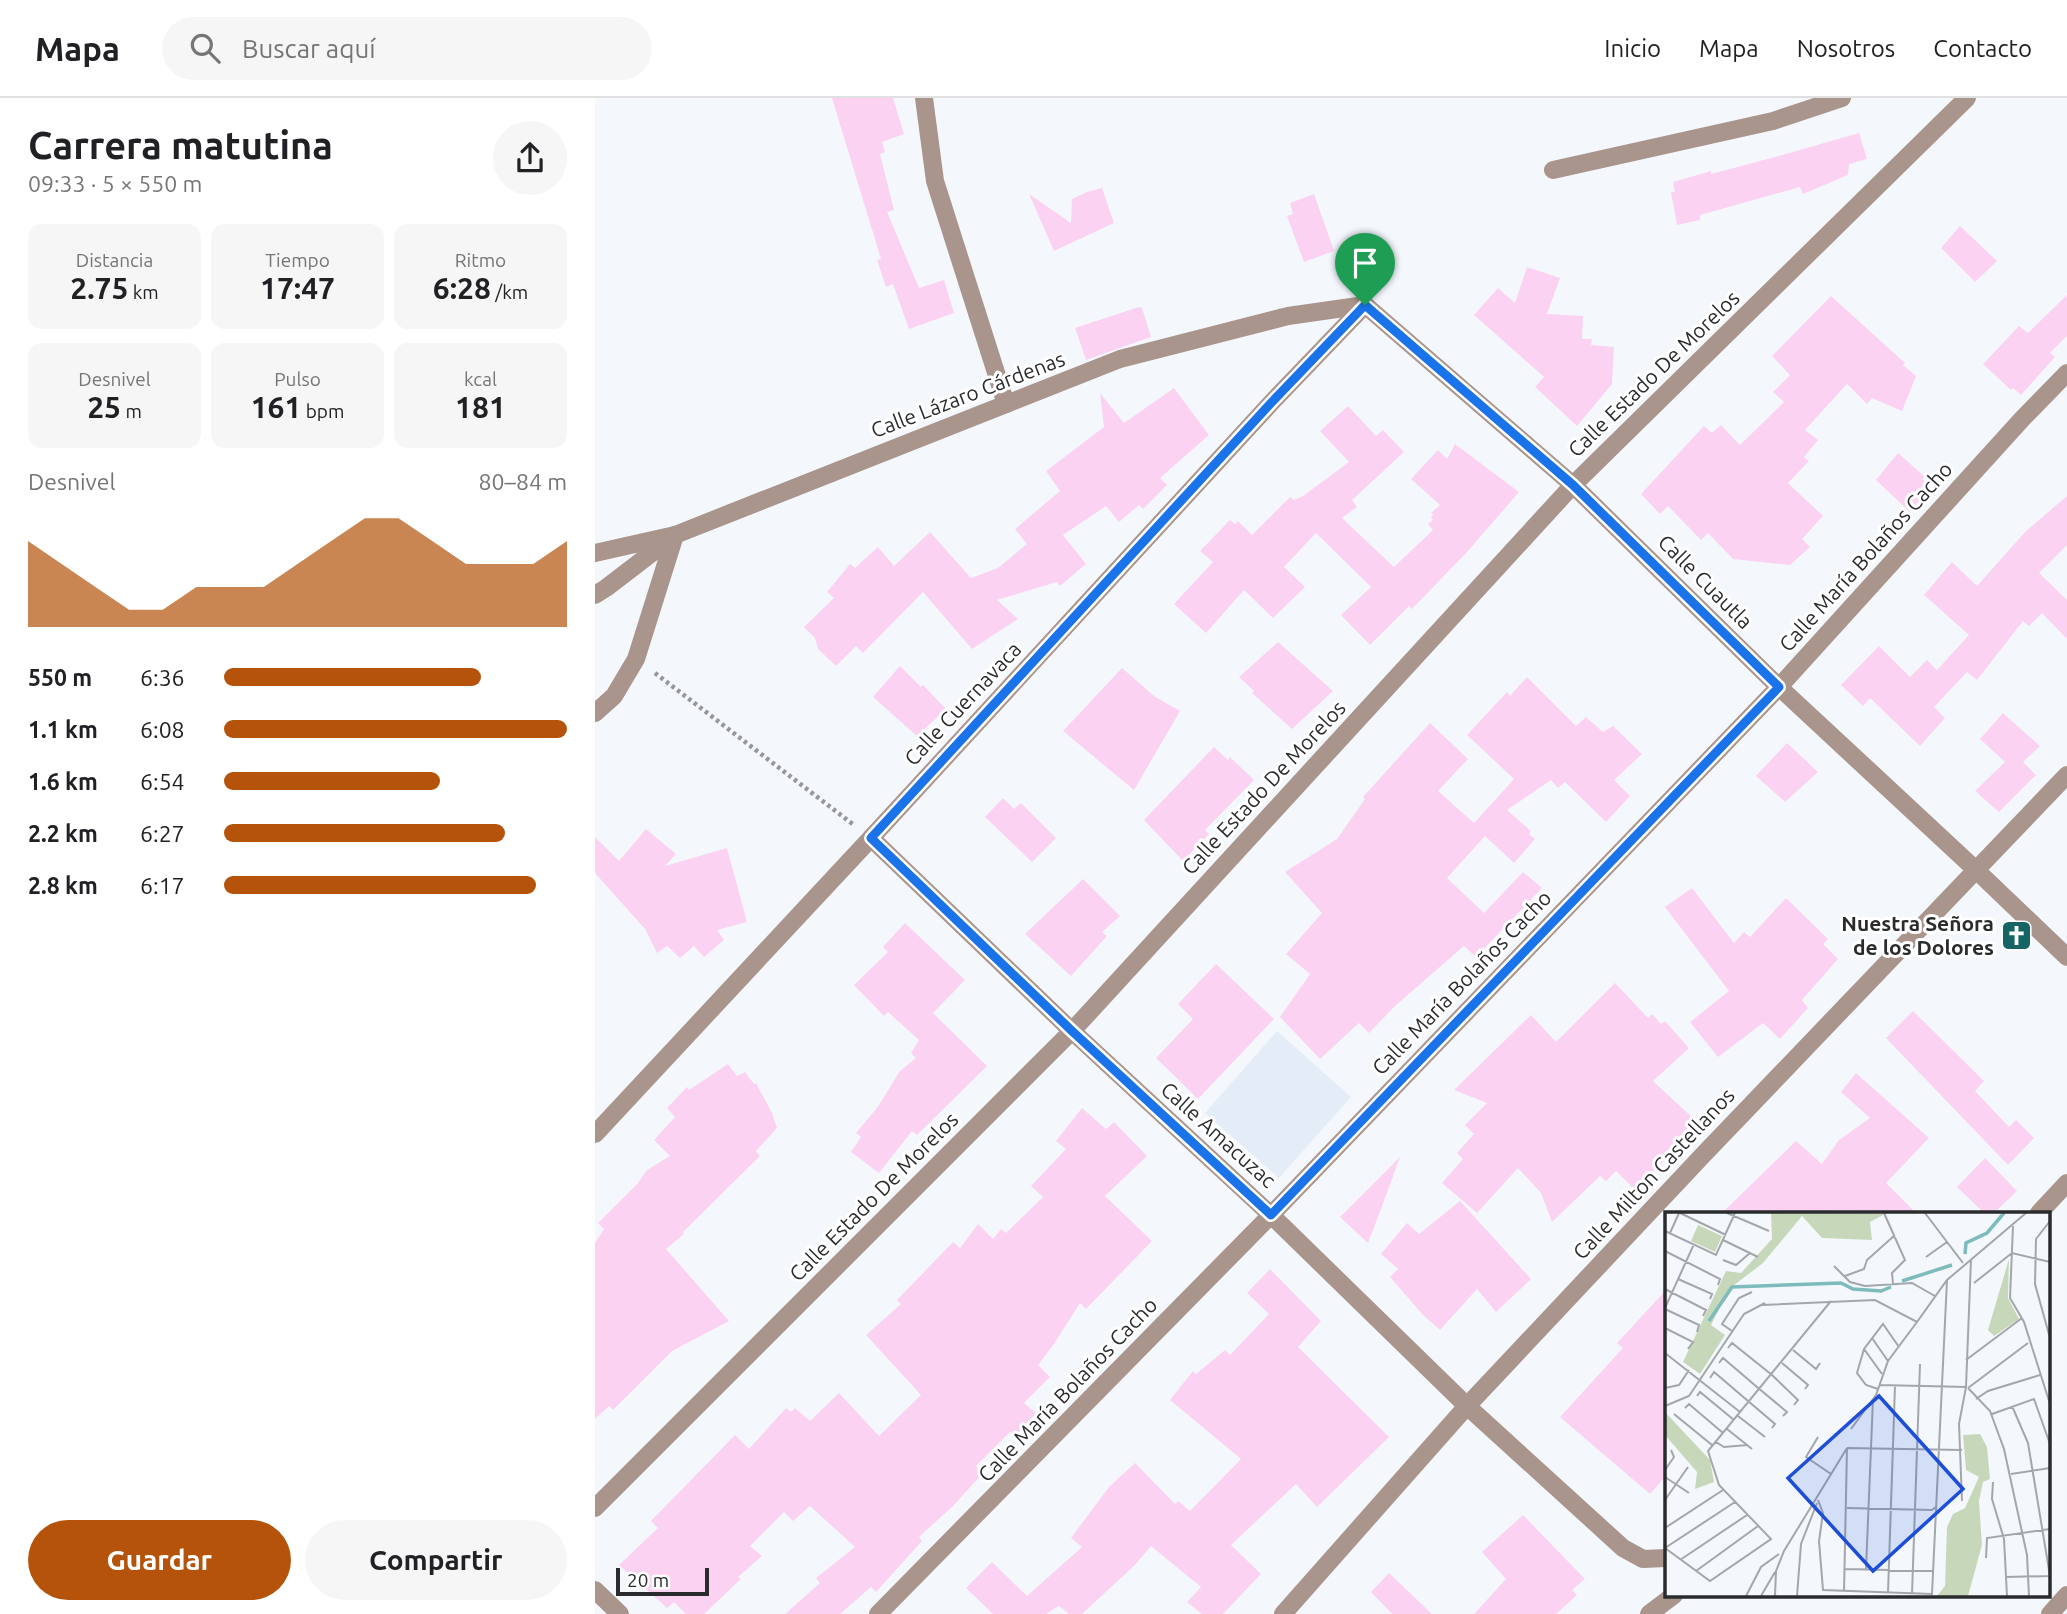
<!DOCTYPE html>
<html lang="es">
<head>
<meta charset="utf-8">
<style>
	body { margin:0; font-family:Ubuntu,sans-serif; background:#f6f6f6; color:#202124; height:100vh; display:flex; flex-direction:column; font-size:26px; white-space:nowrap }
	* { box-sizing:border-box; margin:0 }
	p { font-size:23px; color:#757577 }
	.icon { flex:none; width:38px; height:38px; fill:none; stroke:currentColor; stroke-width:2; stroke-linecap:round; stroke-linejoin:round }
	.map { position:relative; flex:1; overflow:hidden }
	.details { display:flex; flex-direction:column; background:#fff; width:595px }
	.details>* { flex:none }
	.scale { position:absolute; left:21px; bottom:18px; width:93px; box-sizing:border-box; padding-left:7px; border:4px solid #2a2b2d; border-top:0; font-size:19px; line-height:24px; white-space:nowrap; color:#2a2b2d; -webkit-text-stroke:5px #fff; paint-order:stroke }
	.pin { position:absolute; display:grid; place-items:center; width:60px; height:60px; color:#fff; margin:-72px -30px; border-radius:50% 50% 50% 0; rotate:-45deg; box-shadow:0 0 7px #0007 }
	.pin .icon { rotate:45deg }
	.round { display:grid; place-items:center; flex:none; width:74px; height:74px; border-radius:37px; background:#f6f6f6 }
	.summary { display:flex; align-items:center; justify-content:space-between; height:119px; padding:0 28px }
	h1 { font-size:38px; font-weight:600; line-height:52px }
	.metrics { display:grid; grid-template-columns:repeat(3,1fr); gap:10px; height:119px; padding:7px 28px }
	.metrics div { display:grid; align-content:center; border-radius:14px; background:#f6f6f6; text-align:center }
	.metrics b { font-size:30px; font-weight:600 }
	.metrics small { font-size:19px; font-weight:400 }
	.metrics p { font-size:19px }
	.chart { height:196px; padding:14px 28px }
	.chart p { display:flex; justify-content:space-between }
	.chart svg { width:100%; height:126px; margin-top:7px; fill:#b45309; opacity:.7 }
	.primary-button { display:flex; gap:14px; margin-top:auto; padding:14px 28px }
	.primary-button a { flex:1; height:80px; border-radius:42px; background:#b45309; color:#fff; font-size:28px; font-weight:600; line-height:80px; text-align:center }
	.primary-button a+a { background:#f6f6f6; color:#202124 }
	ul { padding:0 28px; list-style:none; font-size:23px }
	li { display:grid; grid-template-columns:112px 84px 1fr; align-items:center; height:52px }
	li i { height:18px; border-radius:9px; background:#b45309 }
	header { display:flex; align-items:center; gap:42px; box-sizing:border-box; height:98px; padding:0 35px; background:#fff; border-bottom:2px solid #e0e0e0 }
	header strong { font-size:33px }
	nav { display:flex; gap:38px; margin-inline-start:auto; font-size:24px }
	.search { width:490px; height:63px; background:#f6f6f6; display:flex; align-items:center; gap:18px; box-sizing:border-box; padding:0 24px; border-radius:38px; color:#757577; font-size:26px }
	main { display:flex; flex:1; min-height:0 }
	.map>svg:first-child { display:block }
</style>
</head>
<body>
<header>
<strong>Mapa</strong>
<div class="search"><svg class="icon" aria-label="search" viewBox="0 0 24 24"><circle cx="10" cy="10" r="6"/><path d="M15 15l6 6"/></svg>Buscar aquí</div>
<nav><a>Inicio</a><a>Mapa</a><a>Nosotros</a><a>Contacto</a></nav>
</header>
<main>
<section class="details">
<div class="summary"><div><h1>Carrera matutina</h1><p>09:33 · 5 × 550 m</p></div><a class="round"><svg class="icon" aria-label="share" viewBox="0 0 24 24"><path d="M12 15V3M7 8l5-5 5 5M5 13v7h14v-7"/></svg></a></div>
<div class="metrics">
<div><p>Distancia</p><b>2.75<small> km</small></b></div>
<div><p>Tiempo</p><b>17:47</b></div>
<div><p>Ritmo</p><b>6:28<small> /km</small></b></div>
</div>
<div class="metrics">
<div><p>Desnivel</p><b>25<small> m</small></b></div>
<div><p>Pulso</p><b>161<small> bpm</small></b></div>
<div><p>kcal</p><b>181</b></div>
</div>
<div class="chart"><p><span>Desnivel</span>80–84 m</p>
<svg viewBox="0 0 160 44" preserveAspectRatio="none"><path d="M0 44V14L10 22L20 30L30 38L40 38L50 30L60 30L70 30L80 22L90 14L100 6L110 6L120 14L130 22L140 22L150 22L160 14V44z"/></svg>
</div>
<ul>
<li><b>550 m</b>6:36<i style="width:75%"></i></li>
<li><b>1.1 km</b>6:08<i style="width:100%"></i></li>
<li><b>1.6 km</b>6:54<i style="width:63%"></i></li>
<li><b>2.2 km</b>6:27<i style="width:82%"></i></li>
<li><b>2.8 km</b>6:17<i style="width:91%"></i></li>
</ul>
<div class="primary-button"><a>Guardar</a><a>Compartir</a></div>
</section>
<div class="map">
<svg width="1472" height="1516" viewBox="0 0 1472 1516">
	<rect width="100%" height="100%" fill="#f4f8fd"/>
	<!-- built -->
	<path fill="#e3ecf7" d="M 682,933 L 756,999 L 684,1080 L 610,1015 Z"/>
	<!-- building -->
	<g fill="#fcd2f2">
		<path d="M 237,0 L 298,0 L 309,36 L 287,44 L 290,54 L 285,56 L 299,112 L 292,114 L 324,190 L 349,182 L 359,215 L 314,231 L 298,186 L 291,189 L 282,162 L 286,161 Z"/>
		<path d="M 1264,35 L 1272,61 L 1254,66 L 1253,77 L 1208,96 L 1205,89 L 1105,117 L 1105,122 L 1082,127 L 1076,94 L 1080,94 L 1078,84 L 1116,73 L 1116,76 L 1180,59 Z"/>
		<path d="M 507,90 L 519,125 L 459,153 L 434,96 L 476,125 L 477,101 L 492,94 Z"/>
		<path d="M 719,96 L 739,153 L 709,164 L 692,118 L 698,116 L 695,105 Z"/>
		<path d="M 1365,128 L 1402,163 L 1380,184 L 1346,150 Z"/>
		<path d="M 932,169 L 965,180 L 952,216 L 988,218 L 987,241 L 997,241 L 996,247 L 1019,249 L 1017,286 L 982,328 L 940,289 L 949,279 L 879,217 L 903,190 L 920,205 Z"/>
		<path d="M 1472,197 L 1472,238 L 1455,255 L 1460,259 L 1426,297 L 1418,290 L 1416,292 L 1388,266 L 1424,228 L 1433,235 Z"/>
		<path d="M 1236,198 L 1310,265 L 1308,267 L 1321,278 L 1307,313 L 1277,300 L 1272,306 L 1252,286 L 1210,332 L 1223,342 L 1209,359 L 1214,363 L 1193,385 L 1228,418 L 1207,441 L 1215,449 L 1195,467 L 1138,461 L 1113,435 L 1106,442 L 1073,408 L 1065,416 L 1046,396 L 1109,328 L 1117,335 L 1126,327 L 1145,347 L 1189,304 L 1178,294 L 1195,277 L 1177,258 Z"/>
		<path d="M 544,209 L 547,210 L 556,239 L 491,262 L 480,230 Z"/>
		<path d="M 579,290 L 614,337 L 565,380 L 572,387 L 548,411 L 544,407 L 524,424 L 511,408 L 468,437 L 491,466 L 465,488 L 462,484 L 402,502 L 423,521 L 377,551 L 328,494 L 268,555 L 261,548 L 241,568 L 223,551 L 220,540 L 209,529 L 239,500 L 232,494 L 255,466 L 260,470 L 283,449 L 299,468 L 335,434 L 376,480 L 403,470 L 432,446 L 420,431 L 465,393 L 451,373 L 509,329 L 505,295 L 529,325 Z"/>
		<path d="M 753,308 L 781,338 L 788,332 L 809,354 L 757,402 L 762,409 L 747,420 L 799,469 L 838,432 L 833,426 L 838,422 L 836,420 L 838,417 L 836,415 L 845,407 L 816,381 L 843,352 L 852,361 L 860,346 L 924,394 L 873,453 L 817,511 L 814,508 L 775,547 L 746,517 L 776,489 L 721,435 L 689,469 L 710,489 L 678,520 L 649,492 L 611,535 L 579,506 L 618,464 L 605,453 L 635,422 L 640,426 L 643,423 L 657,437 L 695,399 L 699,402 L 708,398 L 754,364 L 725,333 Z"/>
		<path d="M 1303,355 L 1330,379 L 1327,381 L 1336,390 L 1315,414 L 1281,382 Z"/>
		<path d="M 1472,398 L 1472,447 L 1444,475 L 1472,502 L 1472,541 L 1447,515 L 1434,528 L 1428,523 L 1382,582 L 1372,574 L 1339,609 L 1350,620 L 1325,648 L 1275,600 L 1268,608 L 1246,587 L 1284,548 L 1315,579 L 1332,562 L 1342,572 L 1374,537 L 1329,497 L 1357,464 L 1382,488 L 1431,433 Z"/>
		<path d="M 683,544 L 738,593 L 697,631 L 657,595 L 659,593 L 644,579 Z"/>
		<path d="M 305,568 L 326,589 L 328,587 L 351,611 L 322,638 L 278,599 Z"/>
		<path d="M 527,570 L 559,598 L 585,613 L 539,692 L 468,633 Z"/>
		<path d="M 932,579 L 981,628 L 991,619 L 1008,634 L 1018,628 L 1047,656 L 1019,682 L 1035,698 L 1011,724 L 970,684 L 963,690 L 956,682 L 912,712 L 936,733 L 934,736 L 940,741 L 919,765 L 890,738 L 852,780 L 889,815 L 928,774 L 947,790 L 881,859 L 869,848 L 800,908 L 774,935 L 764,925 L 725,961 L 685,919 L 715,876 L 691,856 L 727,815 L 690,774 L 742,741 L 770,701 L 768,699 L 835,625 L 873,661 L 843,693 L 879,725 L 919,681 L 872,637 L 912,594 L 915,598 Z"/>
		<path d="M 1408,615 L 1445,648 L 1428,664 L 1441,677 L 1404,714 L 1380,693 L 1410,664 L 1385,641 Z"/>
		<path d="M 1192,645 L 1223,674 L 1190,704 L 1161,678 Z"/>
		<path d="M 619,649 L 633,662 L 635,659 L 659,682 L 610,732 L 614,736 L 588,763 L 549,722 Z"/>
		<path d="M 408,700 L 419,711 L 426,705 L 461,740 L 437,764 L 390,719 Z"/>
		<path d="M 51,731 L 81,756 L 70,768 L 132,750 L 152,824 L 122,832 L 129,842 L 109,859 L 99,848 L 85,860 L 72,848 L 62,855 L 50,831 L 0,775 L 0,739 L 24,763 Z"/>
		<path d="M 488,781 L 525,818 L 507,834 L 512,838 L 476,878 L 430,836 Z"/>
		<path d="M 1097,790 L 1139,845 L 1149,834 L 1155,839 L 1191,800 L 1233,841 L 1228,846 L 1243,861 L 1207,902 L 1213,910 L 1185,941 L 1168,925 L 1123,959 L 1095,924 L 1134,893 L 1070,809 Z"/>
		<path d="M 310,825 L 370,882 L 338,915 L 392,968 L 322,1037 L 317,1033 L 284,1075 L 256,1054 L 266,1039 L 261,1035 L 282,1010 L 305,973 L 321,960 L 316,955 L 324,942 L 293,914 L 289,918 L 259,887 L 293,854 L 288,849 Z"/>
		<path d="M 621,866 L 679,921 L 603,1001 L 561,960 L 598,921 L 583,906 Z"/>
		<path d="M 1020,885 L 1053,920 L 1057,916 L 1066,926 L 1070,923 L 1094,950 L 1058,983 L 1100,1022 L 1066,1060 L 1069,1062 L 1040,1092 L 1021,1073 L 1011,1083 L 1005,1078 L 957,1124 L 946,1095 L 923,1070 L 882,1115 L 847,1085 L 868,1061 L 862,1055 L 879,1036 L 870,1027 L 892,1005 L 859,992 L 936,917 L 961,944 Z"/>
		<path d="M 1318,913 L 1389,983 L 1380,993 L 1414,1029 L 1421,1022 L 1439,1040 L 1413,1067 L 1291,940 Z"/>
		<path d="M 133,966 L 142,978 L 150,974 L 159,986 L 161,985 L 177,1015 L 182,1030 L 161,1053 L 165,1058 L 88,1134 L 89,1136 L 71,1151 L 134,1223 L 77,1253 L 18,1312 L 14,1308 L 0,1321 L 0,1145 L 9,1131 L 3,1125 L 43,1085 L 52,1072 L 75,1058 L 59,1042 L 80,1019 L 72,1010 L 92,989 L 94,992 Z"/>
		<path d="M 1261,975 L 1334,1040 L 1291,1085 L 1321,1115 L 1127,1115 L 1201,1043 L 1227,1066 L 1244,1042 L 1275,1020 L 1246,994 Z"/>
		<path d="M 487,1010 L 511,1031 L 519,1024 L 552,1058 L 510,1098 L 557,1143 L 491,1211 L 485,1205 L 459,1246 L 443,1267 L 455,1279 L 429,1305 L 441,1315 L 420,1339 L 415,1334 L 381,1368 L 387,1376 L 358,1408 L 324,1439 L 327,1443 L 281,1494 L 276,1489 L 245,1516 L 190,1516 L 225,1485 L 221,1480 L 260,1449 L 215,1408 L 198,1423 L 189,1414 L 155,1448 L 167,1458 L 143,1479 L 146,1481 L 109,1516 L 91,1516 L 79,1504 L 72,1510 L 24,1467 L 63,1430 L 56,1423 L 140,1337 L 154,1351 L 191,1310 L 196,1314 L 200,1310 L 215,1323 L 244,1295 L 284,1338 L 326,1297 L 271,1237 L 306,1206 L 302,1202 L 358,1144 L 365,1150 L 383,1126 L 398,1141 L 406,1131 L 411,1135 L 448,1099 L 436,1088 L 471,1051 L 461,1043 Z"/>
		<path d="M 805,1059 L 786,1111 L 773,1145 L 745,1119 Z"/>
		<path d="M 1390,1060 L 1422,1093 L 1399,1115 L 1389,1115 L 1362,1089 Z"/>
		<path d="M 865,1103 L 936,1181 L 901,1214 L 882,1191 L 845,1232 L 828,1217 L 795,1179 L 803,1171 L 786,1156 L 812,1125 L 824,1136 Z"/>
		<path d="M 675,1171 L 726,1223 L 703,1249 L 794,1339 L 722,1409 L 701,1386 L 636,1447 L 666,1476 L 628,1516 L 607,1516 L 592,1504 L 606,1489 L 556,1448 L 540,1467 L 487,1516 L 474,1516 L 464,1508 L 451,1516 L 398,1516 L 371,1490 L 397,1464 L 432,1498 L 487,1449 L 476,1440 L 514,1389 L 540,1365 L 580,1406 L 583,1403 L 595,1413 L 646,1361 L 575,1302 L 598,1273 L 601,1276 L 630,1252 L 635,1257 L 674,1216 L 652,1195 Z"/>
		<path d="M 1071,1192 L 1071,1378 L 1055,1396 L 965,1319 L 1028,1250 L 1022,1245 Z"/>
		<path d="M 928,1417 L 990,1481 L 977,1492 L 982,1497 L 961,1516 L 879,1516 L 911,1481 L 887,1454 Z"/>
		<path d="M 794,1475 L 837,1516 L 797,1516 L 776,1494 Z"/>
	</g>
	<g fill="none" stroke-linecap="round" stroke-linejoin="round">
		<!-- path -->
		<path stroke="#95979b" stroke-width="4.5" stroke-dasharray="3.5 3.5" stroke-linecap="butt" d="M 60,575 L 259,727"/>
		<!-- minor -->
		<g stroke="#aa958c" stroke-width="18">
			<path d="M 329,0 L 340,83 L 411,306"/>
			<path d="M 958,72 L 1178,23 L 1247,0"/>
			<path d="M 770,207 L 978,387 L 1184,589 L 1381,772 L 1472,859"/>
			<path d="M 0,455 L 80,437 L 525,261 L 693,218 L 770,207"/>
			<path d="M 0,497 L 11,490 L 75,441"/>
			<path d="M 0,615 L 19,598 L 41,561 L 80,437"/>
			<path d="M 276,740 L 477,933 L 676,1117 L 872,1308 L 1028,1450 L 1048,1461 L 1071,1460"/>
			<path d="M 0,1036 L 276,740 L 676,305 L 770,207"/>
			<path d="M 1444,1115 L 1472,1085"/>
			<path d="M 0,1410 L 477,933 L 978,387 L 1372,0"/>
			<path d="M 0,1492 L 25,1516"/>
			<path d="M 283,1516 L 676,1117 L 1184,589 L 1428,320 L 1472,275"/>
			<path d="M 688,1516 L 872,1308 L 1108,1057 L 1472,677"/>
			<path d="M 1054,1516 L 1079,1497"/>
			<path d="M 1455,1516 L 1472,1497"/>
		</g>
	</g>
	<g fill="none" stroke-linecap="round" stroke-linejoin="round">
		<defs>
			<path id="route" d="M 770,207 L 978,387 L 1184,589 L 676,1117 L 477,933 L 276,740 L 676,305 Z"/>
		</defs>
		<!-- route casing -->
		<use href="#route" stroke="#fff" stroke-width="14"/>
		<!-- route -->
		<use href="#route" stroke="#1a73e8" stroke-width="9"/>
	</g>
	<!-- icons -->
	<defs>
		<symbol id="church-square" viewBox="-11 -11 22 22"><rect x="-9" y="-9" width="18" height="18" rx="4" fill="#156565" stroke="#fff"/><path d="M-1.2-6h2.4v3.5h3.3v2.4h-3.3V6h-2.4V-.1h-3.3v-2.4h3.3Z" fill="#fff"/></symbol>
	</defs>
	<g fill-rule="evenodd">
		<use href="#church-square" x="1404" y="820" width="35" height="35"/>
	</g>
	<g text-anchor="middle" stroke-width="6" stroke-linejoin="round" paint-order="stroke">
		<!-- street labels -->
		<g font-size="21" fill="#2a2b2d" stroke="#fff">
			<text transform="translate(1059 276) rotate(-44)" y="7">Calle Estado De Morelos</text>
			<text transform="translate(373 297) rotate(-21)" y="7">Calle Lázaro Cárdenas</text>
			<text transform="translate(1271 459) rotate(-48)" y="7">Calle María Bolaños Cacho</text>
			<text transform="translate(1110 484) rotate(45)" y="7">Calle Cuautla</text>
			<text transform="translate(368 606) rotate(-47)" y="7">Calle Cuernavaca</text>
			<text transform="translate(669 690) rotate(-47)" y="7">Calle Estado De Morelos</text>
			<text transform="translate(867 885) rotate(-46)" y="7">Calle María Bolaños Cacho</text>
			<text transform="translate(623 1037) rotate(42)" y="7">Calle Amacuzac</text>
			<text transform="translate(1059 1076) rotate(-47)" y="7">Calle Milton Castellanos</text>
			<text transform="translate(279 1099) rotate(-45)" y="7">Calle Estado De Morelos</text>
			<text transform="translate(473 1292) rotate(-46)" y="7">Calle María Bolaños Cacho</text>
		</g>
		<!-- poi labels -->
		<g font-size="21" font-weight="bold" fill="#2a2b2d" stroke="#fff" text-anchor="end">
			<text x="1399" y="833">Nuestra Señora<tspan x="1399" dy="24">de los Dolores</tspan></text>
		</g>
	</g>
	<!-- overview -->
	<g transform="translate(1070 1114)">
		<rect width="385" height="385" fill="#f4f8fd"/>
		<path d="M 106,1 L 220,2 L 205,10 L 207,28 L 157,26 L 137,4 L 98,51 L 64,77 L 46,113 L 60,123 L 35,162 L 18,150 L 61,59 L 76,61 L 107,27 ZM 33,13 L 57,24 L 50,40 L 26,29 ZM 344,47 L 343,86 L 354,107 L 329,124 L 323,118 ZM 0,200 L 45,248 L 49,270 L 30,277 L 32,260 L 0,223 ZM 315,222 L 322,235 L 325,267 L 318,270 L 314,289 L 317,333 L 303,384 L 272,384 L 280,374 L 282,315 L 288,302 L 300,296 L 314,265 L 301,258 L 298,223 Z" fill="#c7d8ba"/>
		<path fill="none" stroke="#7ebbbd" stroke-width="3.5" d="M 300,42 L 301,31 L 322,21 L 339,1M 237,69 L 287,53M 44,109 L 67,75 L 176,71 L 188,77 L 216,79 L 226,75"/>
		<path fill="none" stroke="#a3a6aa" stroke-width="2" d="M 15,1 L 61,23M 62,1 L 104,19M 219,1 L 240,48 L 227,61 L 228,72M 260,1 L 298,51M 385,9 L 371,27 L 370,72 L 385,126M 348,14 L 345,86 L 359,110 L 385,192M 0,19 L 51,43 L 70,1M 5,21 L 14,1M 58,28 L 93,45M 0,39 L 55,67 L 53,73M 261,45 L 282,30M 58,48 L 71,53 L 85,41M 169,54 L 185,70 L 200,74 L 247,71 L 270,84M 180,64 L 199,57 L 202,48 L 230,23M 13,67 L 47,82 L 45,87M 309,71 L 347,41 L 385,50M 0,77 L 41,98 L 38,104M 97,93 L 210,88 L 252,110 L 282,68 L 361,1M 0,96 L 29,32M 0,97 L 34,113 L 32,120M 0,116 L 28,130 L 23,137M 67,119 L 57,112 L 74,86 L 87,80M 207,126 L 223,149M 63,136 L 67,131 L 107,163 L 133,188 L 129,193M 199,137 L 217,162M 128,138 L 151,157 L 155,151M 0,141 L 75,200M 301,148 L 357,106M 54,151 L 58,146 L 92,175 L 122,200 L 118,204M 117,151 L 143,173 L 140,177M 45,166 L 49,160 L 110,212 L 107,216M 214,173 L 302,175M 0,176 L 14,173 L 24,158M 303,176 L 325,199 L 339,237 L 362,343 L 364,384M 303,176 L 363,131M 213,177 L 201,173 L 192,161 L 199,137 L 218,112 L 234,135M 32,184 L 35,180 L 69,208M 311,187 L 323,179 L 375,163M 0,194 L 24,184 L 79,102 L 100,91M 20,196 L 24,192 L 58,221M 9,202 L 47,233M 327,202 L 369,187 L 385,232M 73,204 L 100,225M 62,217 L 87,237M 186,217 L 211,183 L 223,149 L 252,110M 153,225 L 141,245 L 166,262M 51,230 L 59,235 L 83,233M 182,236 L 297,238M 0,258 L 9,245 L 6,238M 346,262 L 385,256M 0,265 L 24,281M 328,270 L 327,287 L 339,327 L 342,384M 0,288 L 23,255M 153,288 L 158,301 L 154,329M 297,289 L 294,212 L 301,175 L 306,47M 182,296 L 267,298 L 272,294M 0,316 L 58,278M 154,329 L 158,378 L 267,382 L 282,68M 0,336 L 45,369 L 106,327 L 54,273 L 43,239 L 166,89M 0,336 L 70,290M 321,346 L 322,326 L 385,317M 15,348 L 82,303M 180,357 L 269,359M 201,357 L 208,187M 31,359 L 93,314M 341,365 L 385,364 L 363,231 L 347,194M 179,380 L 182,236M 223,381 L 230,174M 247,382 L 255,152M 81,384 L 96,355 L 114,342M 96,384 L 110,360M 110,384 L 111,359 L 119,339 L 182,236M 132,384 L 136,332 L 152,291"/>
		<path fill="#1d4ed8" fill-opacity="0.15" stroke="#1d4ed8" stroke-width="3.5" d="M 214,184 L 298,277 L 208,359 L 123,266 Z"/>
		<rect width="385" height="385" fill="none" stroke="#2a2b2d" stroke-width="3.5"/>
	</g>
</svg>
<div class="scale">20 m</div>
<div class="pin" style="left:770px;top:207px;background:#1e9e55"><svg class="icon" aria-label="arrive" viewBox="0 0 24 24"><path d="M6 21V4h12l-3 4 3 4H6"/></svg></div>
</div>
</main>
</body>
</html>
